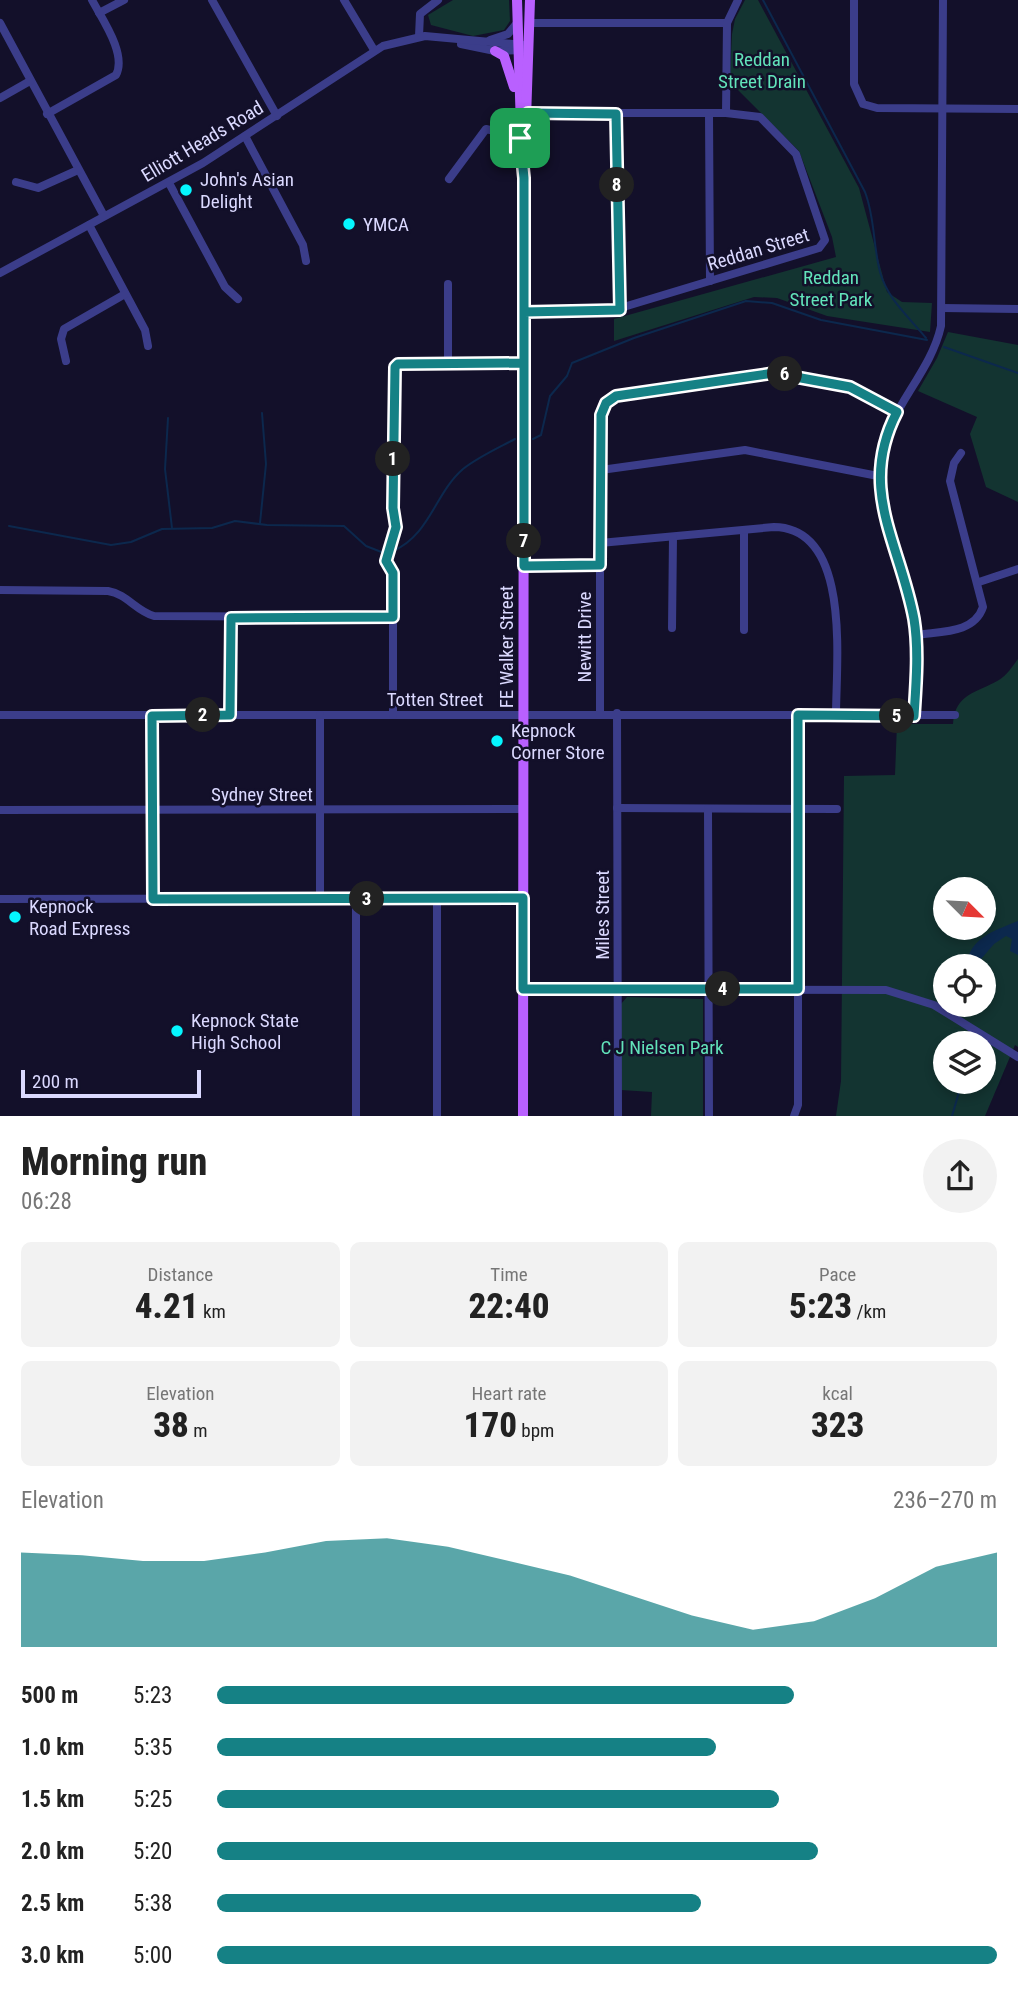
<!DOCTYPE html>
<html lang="en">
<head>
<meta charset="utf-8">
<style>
	body { margin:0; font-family:"Roboto Condensed",sans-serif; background:#f2f2f2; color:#222; height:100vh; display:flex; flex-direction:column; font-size:26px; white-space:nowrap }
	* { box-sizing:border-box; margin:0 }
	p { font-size:23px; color:#767676 }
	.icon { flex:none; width:38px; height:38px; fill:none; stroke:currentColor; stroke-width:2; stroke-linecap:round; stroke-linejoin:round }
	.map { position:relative; height:1116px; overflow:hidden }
	.drawer { display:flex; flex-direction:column; background:#fff; flex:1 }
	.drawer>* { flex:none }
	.needle { width:46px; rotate:114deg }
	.buttons { position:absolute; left:933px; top:877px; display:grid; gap:14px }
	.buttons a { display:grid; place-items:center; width:63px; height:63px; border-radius:50%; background:#fff; box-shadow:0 4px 10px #0003; font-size:35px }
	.scale { position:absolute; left:21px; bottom:18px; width:180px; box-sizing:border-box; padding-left:7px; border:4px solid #dbd9ff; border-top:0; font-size:19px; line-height:24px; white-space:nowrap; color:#dbd9ff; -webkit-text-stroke:5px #13102a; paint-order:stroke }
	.pin { position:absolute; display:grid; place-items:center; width:60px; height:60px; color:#fff; margin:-30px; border-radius:14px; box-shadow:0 4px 10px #0006 }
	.km { position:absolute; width:35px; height:35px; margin:-18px; border-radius:50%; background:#222; color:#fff; font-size:19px; line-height:35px; text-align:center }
	.round { display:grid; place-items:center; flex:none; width:74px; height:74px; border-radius:37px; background:#f2f2f2 }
	.head { display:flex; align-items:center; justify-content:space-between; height:119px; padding:0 21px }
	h1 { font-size:38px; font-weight:800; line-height:52px }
	.stats { display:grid; grid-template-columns:repeat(3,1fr); gap:10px; height:119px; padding:7px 21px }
	.stats div { display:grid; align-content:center; border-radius:10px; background:#f2f2f2; text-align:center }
	.stats b { font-size:35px; font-weight:800 }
	.stats small { font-size:19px; font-weight:400 }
	.stats p { font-size:19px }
	.chart { height:196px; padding:14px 21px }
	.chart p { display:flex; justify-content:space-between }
	.chart svg { width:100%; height:126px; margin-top:7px; fill:#158185; opacity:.7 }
	ul { padding:0 21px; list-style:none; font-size:23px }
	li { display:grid; grid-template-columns:112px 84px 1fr; align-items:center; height:52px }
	li i { height:18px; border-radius:9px; background:#158185 }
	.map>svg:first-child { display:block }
</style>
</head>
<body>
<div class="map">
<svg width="1018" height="1116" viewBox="0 0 1018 1116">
	<rect width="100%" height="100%" fill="#13102a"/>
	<!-- green -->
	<g fill="#133431" fill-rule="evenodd">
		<path d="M 453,0 L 509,0 L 510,21 L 504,30 L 473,36 L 431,25 L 428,15 Z"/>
		<path d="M 745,0 L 758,0 L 859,188 L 887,292 L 902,302 L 932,303 L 930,332 L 827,316 L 777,298 L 754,297 L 614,341 L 614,319 L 836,257 L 832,237 L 799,151 L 737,89 L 730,75 L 732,34 L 735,19 Z"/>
		<path d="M 948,332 L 1018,345 L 1018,502 L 986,487 L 970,434 L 977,417 L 918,391 L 937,358 Z"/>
		<path d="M 1018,659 L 1018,1047 L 1015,1045 L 985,1116 L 836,1116 L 841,1081 L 844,776 L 895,775 L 897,724 L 953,724 C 955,693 977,693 999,680 C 1007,675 1012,667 1018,659 ZM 945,889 L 984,889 L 984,928 L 945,928 ZM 945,966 L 984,966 L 984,1004 L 945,1004 ZM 945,1043 L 984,1043 L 984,1082 L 945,1082 Z"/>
		<path d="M 627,997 L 703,999 L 703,1116 L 651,1116 L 652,1092 L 621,1090 L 621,1004 Z"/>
	</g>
	<!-- water -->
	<path fill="#0c284d" d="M 1018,921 L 1018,955 L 1010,951 L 1012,939 L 1006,936 L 994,944 L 975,966 L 966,966 C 970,937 994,931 1018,921 Z"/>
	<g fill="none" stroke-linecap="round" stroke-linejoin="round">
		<!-- stream -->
		<g stroke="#0c284d" stroke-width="2">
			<path d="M 763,0 L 865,192 C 875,218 873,245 880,272 C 888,300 909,317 926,338"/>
			<path d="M 944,347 L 1018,373"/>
			<path d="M 168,418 L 165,469 L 172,528"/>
			<path d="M 533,439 L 541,435 L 550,396 L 567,376 L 572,363 L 634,338 L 746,301 L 772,303 L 821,320 L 927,340"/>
			<path d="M 260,523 L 266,464 L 262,413"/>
			<path d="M 9,526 L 111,545 L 131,542 L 162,529 L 212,528 L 235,521 L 267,525 L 344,526 L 366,546 L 384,553"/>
			<path d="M 393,551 C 430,535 435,493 463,469 C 478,457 498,448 515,439"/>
			<path d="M 952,1116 L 962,1082"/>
		</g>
		<!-- minor -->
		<g stroke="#3b3d8a" stroke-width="8">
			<path d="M 212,0 L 277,116"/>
			<path d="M 344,0 L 374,50"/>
			<path d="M 854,0 L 854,84 L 863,104 L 877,108 L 1018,109"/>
			<path d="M 99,13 L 124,0"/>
			<path d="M 0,23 L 104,216"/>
			<path d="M 530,23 L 727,23"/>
			<path d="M 419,36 L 420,14 L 438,0"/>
			<path d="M 490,40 L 508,34 L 517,23"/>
			<path d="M 461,44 L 495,51 L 524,50"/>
			<path d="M 0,98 L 30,81"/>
			<path d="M 726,113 L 727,23 L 738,0"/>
			<path d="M 47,114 L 116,75 C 127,54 102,19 92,0"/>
			<path d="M 616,114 L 620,310"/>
			<path d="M 709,114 L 710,281"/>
			<path d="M 245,136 L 303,245 L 306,261"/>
			<path d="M 449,179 L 486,129 L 524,138"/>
			<path d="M 16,182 L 38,188 L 78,170"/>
			<path d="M 169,183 L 225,287 L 238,299"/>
			<path d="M 89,225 L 145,330 L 148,346"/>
			<path d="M 0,273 L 203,163 L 383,46 L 425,36 L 523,45"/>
			<path d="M 448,284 L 448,364"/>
			<path d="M 942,308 L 1018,309"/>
			<path d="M 524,312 L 607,312 L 819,248 L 825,240 L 796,154 L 760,117 L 726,113 L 528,113"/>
			<path d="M 66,361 L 61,339 L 64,329 L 125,294"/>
			<path d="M 601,470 L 745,450 L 878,476"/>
			<path d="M 744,531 L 744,630"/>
			<path d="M 600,543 L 774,527 C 852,528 836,663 836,715"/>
			<path d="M 524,566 L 600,565"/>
			<path d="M 979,582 L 1018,569"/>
			<path d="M 0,590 L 108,591 C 127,594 136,611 154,616 L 393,617"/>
			<path d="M 672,628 L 673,537"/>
			<path d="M 916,635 C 940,631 974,634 983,607 L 950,481 L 954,463 L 961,453"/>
			<path d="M 600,713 L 600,423 L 606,403 L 623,394 L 774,373 L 859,390 L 897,412"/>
			<path d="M 617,713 L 618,1116"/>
			<path d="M 0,715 L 955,715"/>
			<path d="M 230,715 L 231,618"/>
			<path d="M 393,715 L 393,573 L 386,561 L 395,527 L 393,508 L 393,369 L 398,364 L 524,363"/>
			<path d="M 152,716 L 153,899"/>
			<path d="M 914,716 C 916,684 920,646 913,615 C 902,567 874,516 879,465 C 884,412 930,376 941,326 L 943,0"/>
			<path d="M 617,808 L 837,809"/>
			<path d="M 708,809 L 709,1116"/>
			<path d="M 0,810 L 524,809"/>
			<path d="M 437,898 L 437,1116"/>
			<path d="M 0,899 L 523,898"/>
			<path d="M 320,899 L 320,715"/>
			<path d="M 522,989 L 886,990 L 934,1005 L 1018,1057"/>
			<path d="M 356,1116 L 356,899"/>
			<path d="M 794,1116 L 798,1105 L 798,715"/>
		</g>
		<!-- major -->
		<g stroke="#b960ff" stroke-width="10">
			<path d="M 517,0 L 522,160"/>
			<path d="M 495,51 L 504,56 L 514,87"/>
			<path d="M 523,1116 L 524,178 L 530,0"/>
		</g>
	</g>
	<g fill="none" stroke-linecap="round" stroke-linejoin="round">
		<defs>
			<path id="route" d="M 520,138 L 524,178 L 524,363 L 398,364 L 395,367 L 393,508 L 396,527 L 386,561 L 393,573 L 393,617 L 231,618 L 230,715 L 152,716 L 153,899 L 523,898 L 523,989 L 798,989 L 798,715 L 914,716 C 916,685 919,650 914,619 C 900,543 857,489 897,412 L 850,387 L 774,373 L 616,396 L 606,403 L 601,415 L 600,565 L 524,566 L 524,312 L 620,310 L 616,114 L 528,113 L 527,138 L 520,138"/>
		</defs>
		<!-- route casing -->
		<use href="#route" stroke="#fff" stroke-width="14"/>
		<!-- route -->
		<use href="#route" stroke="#158185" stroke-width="9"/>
	</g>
	<!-- markers -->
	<g fill="#05f6ff" stroke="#13102a" stroke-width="2.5">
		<circle cx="186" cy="190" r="7"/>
		<circle cx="349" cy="224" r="7"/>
		<circle cx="497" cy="741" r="7"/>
		<circle cx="15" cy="917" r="7"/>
		<circle cx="177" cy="1031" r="7"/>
	</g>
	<g text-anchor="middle" stroke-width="5" stroke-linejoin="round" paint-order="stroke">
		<!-- park labels -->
		<g font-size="19" fill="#62e3ba" stroke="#13102a">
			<text x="762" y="66">Reddan<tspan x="762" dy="22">Street Drain</tspan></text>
			<text x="831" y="284">Reddan<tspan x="831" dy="22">Street Park</tspan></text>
			<text x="662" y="1054">C J Nielsen Park</text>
		</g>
		<!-- street labels -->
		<g font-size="19" fill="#dbd9ff" stroke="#13102a">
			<text transform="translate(202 141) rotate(-31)" y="7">Elliott Heads Road</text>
			<text transform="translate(758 249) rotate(-17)" y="7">Reddan Street</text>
			<text transform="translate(584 637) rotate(-90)" y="7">Newitt Drive</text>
			<text transform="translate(506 647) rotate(-90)" y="7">FE Walker Street</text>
			<text x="435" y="706">Totten Street</text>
			<text x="262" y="801">Sydney Street</text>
			<text transform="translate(602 915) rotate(-90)" y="7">Miles Street</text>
		</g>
		<!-- poi labels -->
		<g font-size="19" fill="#dbd9ff" stroke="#13102a" text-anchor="start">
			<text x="200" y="186">John's Asian<tspan x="200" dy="22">Delight</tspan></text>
			<text x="363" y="231">YMCA</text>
			<text x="511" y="737">Kepnock<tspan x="511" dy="22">Corner Store</tspan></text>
			<text x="29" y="913">Kepnock<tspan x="29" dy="22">Road Express</tspan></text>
			<text x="191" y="1027">Kepnock State<tspan x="191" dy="22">High School</tspan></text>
		</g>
	</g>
</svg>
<div class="buttons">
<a><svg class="needle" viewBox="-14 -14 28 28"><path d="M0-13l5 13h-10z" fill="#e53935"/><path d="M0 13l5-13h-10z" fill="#767676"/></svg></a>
<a><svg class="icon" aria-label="locate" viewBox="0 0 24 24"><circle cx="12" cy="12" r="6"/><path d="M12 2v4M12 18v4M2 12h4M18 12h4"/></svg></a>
<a><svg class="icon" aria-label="layers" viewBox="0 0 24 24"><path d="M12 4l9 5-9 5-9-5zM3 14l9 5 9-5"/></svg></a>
</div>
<div class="scale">200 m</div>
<div class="pin" style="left:520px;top:138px;background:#1e9e55"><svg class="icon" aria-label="arrive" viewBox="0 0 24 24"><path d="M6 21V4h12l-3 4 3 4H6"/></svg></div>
<b class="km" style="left:393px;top:459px">1</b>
<b class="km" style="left:203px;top:715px">2</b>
<b class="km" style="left:367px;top:899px">3</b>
<b class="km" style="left:723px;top:989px">4</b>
<b class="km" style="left:897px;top:716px">5</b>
<b class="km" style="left:785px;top:374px">6</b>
<b class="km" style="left:524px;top:541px">7</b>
<b class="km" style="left:617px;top:185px">8</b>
</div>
<section class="drawer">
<div class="head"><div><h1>Morning run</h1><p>06:28</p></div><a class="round"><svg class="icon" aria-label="share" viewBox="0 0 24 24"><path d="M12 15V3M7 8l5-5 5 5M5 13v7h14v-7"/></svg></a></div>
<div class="stats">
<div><p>Distance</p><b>4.21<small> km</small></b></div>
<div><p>Time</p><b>22:40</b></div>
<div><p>Pace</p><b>5:23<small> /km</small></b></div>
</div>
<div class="stats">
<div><p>Elevation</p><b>38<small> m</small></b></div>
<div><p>Heart rate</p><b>170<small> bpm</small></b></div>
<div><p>kcal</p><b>323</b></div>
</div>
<div class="chart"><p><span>Elevation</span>236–270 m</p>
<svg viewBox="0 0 160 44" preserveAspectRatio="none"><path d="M0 44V11L10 12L20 14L30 14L40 11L50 7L60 6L70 9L80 14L90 19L100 26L110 33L120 38L130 35L140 27L150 16L160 11V44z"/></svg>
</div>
<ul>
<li><b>500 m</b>5:23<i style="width:74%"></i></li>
<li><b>1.0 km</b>5:35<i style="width:64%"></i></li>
<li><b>1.5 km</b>5:25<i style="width:72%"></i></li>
<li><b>2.0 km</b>5:20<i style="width:77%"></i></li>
<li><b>2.5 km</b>5:38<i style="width:62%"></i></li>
<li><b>3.0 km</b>5:00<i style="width:100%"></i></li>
</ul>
</section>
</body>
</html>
